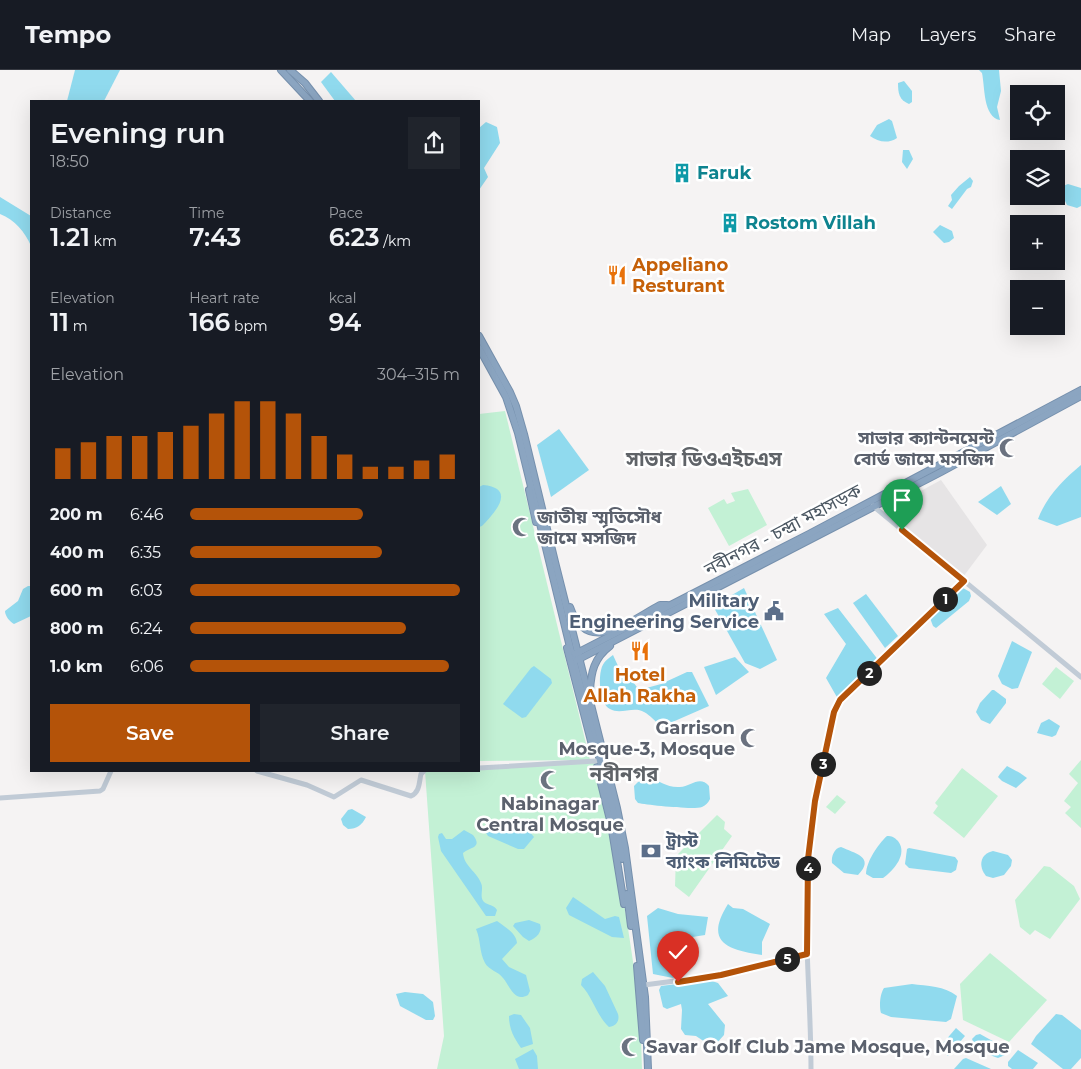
<!DOCTYPE html>
<html lang="en">
<head>
<meta charset="utf-8">
<style>
	body { margin:0; font-family:Montserrat,"Noto Sans Bengali",sans-serif; background:#20242c; color:#f1f3f6; height:100vh; display:flex; flex-direction:column; font-size:19px; white-space:nowrap }
	* { box-sizing:border-box; margin:0 }
	p { font-size:16px; color:#9ea1a6 }
	.icon { flex:none; width:28px; height:28px; fill:none; stroke:currentColor; stroke-width:2; stroke-linecap:round; stroke-linejoin:round }
	.map { position:relative; flex:1; overflow:hidden }
	.drawer { position:absolute; left:30px; top:30px; width:450px; height:672px; display:flex; flex-direction:column; background:#171b24; border-radius:0px; box-shadow:0 5px 20px #0002 }
	.drawer>* { flex:none }
	.buttons { position:absolute; left:1010px; top:15px; display:grid; gap:10px }
	.buttons a { display:grid; place-items:center; width:55px; height:55px; border-radius:0px; background:#171b24; box-shadow:0 5px 20px #0002; font-size:25px }
	.pin { position:absolute; display:grid; place-items:center; width:42px; height:42px; color:#fff; margin:-51px -21px; border-radius:50% 50% 50% 0; rotate:-45deg; box-shadow:0 0 5px #0007 }
	.pin .icon { rotate:45deg }
	.km { position:absolute; width:25px; height:25px; margin:-12px; border-radius:50%; background:#222; color:#fff; font-size:14px; line-height:25px; text-align:center }
	.round { display:grid; place-items:center; flex:none; width:52px; height:52px; border-radius:0px; background:#20242c }
	.headline { display:flex; align-items:center; justify-content:space-between; height:85px; padding:0 20px }
	h1 { font-size:28px; font-weight:600; line-height:38px }
	.figures { display:grid; grid-template-columns:repeat(3,1fr); gap:8px; height:85px; padding:5px 20px }
	.figures div { display:grid; align-content:center }
	.figures b { font-size:25px; font-weight:600 }
	.figures small { font-size:14px; font-weight:400 }
	.figures p { font-size:14px }
	.chart { height:140px; padding:10px 20px }
	.chart p { display:flex; justify-content:space-between }
	.chart svg { width:100%; height:90px; margin-top:5px; stroke:#b45309; stroke-width:6 }
	.primary-button { display:flex; gap:10px; margin-top:auto; padding:10px 20px }
	.primary-button a { flex:1; height:58px; border-radius:0px; background:#b45309; color:#fff; font-size:20px; font-weight:600; line-height:58px; text-align:center }
	.primary-button a+a { background:#20242c; color:#f1f3f6 }
	ul { padding:0 20px; list-style:none; font-size:16px }
	li { display:grid; grid-template-columns:80px 60px 1fr; align-items:center; height:38px }
	li i { height:12px; border-radius:6px; background:#b45309 }
	header { display:flex; align-items:center; gap:30px; box-sizing:border-box; height:70px; padding:0 25px; background:#171b24; border-bottom:1px solid #363941 }
	header strong { font-size:24px }
	nav { display:flex; gap:28px; margin-inline-start:auto; font-size:18px }
	.map>svg:first-child { display:block }
</style>
</head>
<body>
<header>
<strong>Tempo</strong>
<nav><a>Map</a><a>Layers</a><a>Share</a></nav>
</header>
<div class="map">
<svg width="1081" height="999" viewBox="0 0 1081 999">
	<rect width="100%" height="100%" fill="#f5f3f3"/>
	<!-- education -->
	<path fill="#e6e4e5" d="M 941,410 L 987,475 L 963,507 L 884,441 Z"/>
	<!-- green -->
	<g fill="#c3f1d5">
		<path d="M 505,341 L 590,690 L 479,691 L 479,344 Z"/>
		<path d="M 748,419 L 767,455 L 729,476 L 708,438 L 724,429 L 727,434 L 735,431 L 731,423 Z"/>
		<path d="M 1056,597 L 1074,611 L 1060,629 L 1042,614 Z"/>
		<path d="M 1081,690 L 1081,758 L 1065,743 L 1071,737 L 1064,731 L 1078,713 L 1069,704 Z"/>
		<path d="M 596,691 L 626,845 L 640,938 L 642,999 L 437,999 L 444,966 L 425,701 L 479,701 L 479,698 Z"/>
		<path d="M 962,698 L 998,726 L 964,768 L 933,743 L 938,736 L 935,733 Z"/>
		<path d="M 837,725 L 846,732 L 835,744 L 826,737 Z"/>
		<path d="M 717,745 L 725,752 L 724,759 L 732,766 L 689,827 L 675,816 L 676,786 Z"/>
		<path d="M 1044,796 L 1050,797 L 1074,816 L 1080,829 L 1050,869 L 1035,860 L 1030,865 L 1020,857 L 1015,830 Z"/>
		<path d="M 990,883 L 1047,930 L 1009,972 L 963,950 L 960,914 Z"/>
	</g>
	<!-- water -->
	<g fill="#90daee">
		<path d="M 75,0 L 120,0 L 104,31 L 67,31 Z"/>
		<path d="M 979,0 L 999,0 L 1001,21 L 997,37 L 1000,50 C 983,47 985,17 982,3 Z"/>
		<path d="M 331,2 L 356,31 L 335,31 L 321,12 Z"/>
		<path d="M 904,11 L 912,21 L 912,32 L 909,34 C 899,30 898,23 898,13 Z"/>
		<path d="M 889,49 L 892,51 L 897,68 C 888,74 878,72 870,66 L 877,55 Z"/>
		<path d="M 486,52 L 497,57 L 500,73 L 484,98 L 488,107 L 479,120 L 479,58 Z"/>
		<path d="M 903,80 L 909,80 L 913,89 L 907,99 L 902,92 Z"/>
		<path d="M 970,107 L 973,111 L 971,117 L 967,119 L 952,139 L 948,136 L 952,130 L 951,125 L 959,116 Z"/>
		<path d="M 1068,114 L 1081,118 L 1081,136 L 1077,138 L 1067,135 C 1064,129 1061,123 1063,116 Z"/>
		<path d="M 0,127 L 31,146 L 31,176 C 25,162 15,150 0,144 Z"/>
		<path d="M 940,155 L 952,161 L 954,168 L 949,172 L 944,173 L 933,162 Z"/>
		<path d="M 559,359 L 589,400 L 551,427 L 537,375 Z"/>
		<path d="M 1081,395 L 1081,447 L 1057,456 L 1038,449 C 1046,427 1064,409 1081,395 Z"/>
		<path d="M 483,415 C 517,418 495,443 482,456 L 479,457 L 479,417 Z"/>
		<path d="M 1001,416 L 1011,434 L 997,445 L 978,432 Z"/>
		<path d="M 28,516 L 31,516 L 31,546 L 14,554 C 10,552 5,546 5,541 L 18,531 L 23,519 Z"/>
		<path d="M 744,518 L 777,590 L 760,599 L 745,593 L 713,536 Z"/>
		<path d="M 963,518 L 970,522 L 971,526 L 969,531 L 936,558 L 933,556 L 930,548 L 945,532 Z"/>
		<path d="M 866,524 L 898,566 L 885,578 L 853,533 Z"/>
		<path d="M 838,538 L 879,591 L 838,629 L 826,608 L 846,574 L 824,544 Z"/>
		<path d="M 1012,571 L 1032,582 L 1018,618 L 1012,619 L 1002,614 L 998,606 Z"/>
		<path d="M 613,585 L 624,609 L 631,609 L 639,620 L 661,614 L 687,602 L 692,602 L 709,636 L 661,657 C 656,652 650,645 644,642 C 634,636 620,645 610,639 C 599,634 597,602 604,593 C 606,590 610,587 613,585 Z"/>
		<path d="M 735,587 L 749,602 L 716,625 L 704,597 Z"/>
		<path d="M 534,596 L 551,609 L 552,613 L 526,647 L 522,648 L 503,634 L 531,598 Z"/>
		<path d="M 992,620 L 994,620 L 1006,629 L 1006,633 L 990,654 L 981,650 L 976,642 L 980,633 Z"/>
		<path d="M 1049,649 L 1060,656 L 1056,665 L 1052,667 L 1037,663 L 1041,653 Z"/>
		<path d="M 1007,696 L 1020,703 L 1027,708 L 1016,718 L 1002,711 L 998,707 L 1000,704 Z"/>
		<path d="M 649,709 C 661,710 666,718 680,717 C 691,716 700,705 709,716 L 710,729 C 708,733 706,735 702,737 C 693,740 648,735 638,733 L 635,729 L 634,716 L 638,712 Z"/>
		<path d="M 352,739 L 366,747 C 362,755 357,759 348,759 L 343,755 L 341,749 L 348,740 Z"/>
		<path d="M 492,753 L 529,761 L 534,767 L 524,779 L 518,779 L 488,766 L 483,758 Z"/>
		<path d="M 464,760 L 473,765 C 483,778 470,777 463,783 C 464,796 477,802 481,813 C 484,819 479,827 484,832 C 489,836 493,834 497,840 L 495,846 L 486,846 L 441,781 L 438,767 L 439,764 L 442,763 L 446,769 L 452,769 Z"/>
		<path d="M 887,766 C 892,766 894,767 898,771 C 908,784 894,800 883,808 L 873,808 L 866,804 C 866,792 878,774 887,766 Z"/>
		<path d="M 841,777 C 854,783 876,787 858,805 L 844,803 L 832,793 C 831,787 834,778 841,777 Z"/>
		<path d="M 909,778 L 955,787 L 958,791 L 956,800 L 951,803 L 909,798 L 905,794 L 907,779 Z"/>
		<path d="M 993,781 L 1008,785 L 1012,790 L 1011,796 L 1004,805 L 993,808 L 986,806 C 978,796 980,784 993,781 Z"/>
		<path d="M 573,827 L 605,849 L 615,846 L 619,847 L 624,868 L 612,867 L 569,845 L 566,838 Z"/>
		<path d="M 728,834 L 733,838 L 743,839 L 770,854 L 762,872 L 762,885 C 727,880 704,872 728,834 Z"/>
		<path d="M 658,838 L 678,844 L 708,847 L 705,865 L 680,869 L 675,875 L 685,887 L 687,899 L 673,908 L 653,904 L 647,846 Z"/>
		<path d="M 529,850 L 540,854 C 543,862 536,868 529,871 L 523,867 L 513,856 L 515,853 Z"/>
		<path d="M 497,851 C 505,857 516,863 517,873 L 502,889 L 509,897 L 526,905 L 530,921 L 528,925 C 514,933 510,916 503,908 C 499,902 489,900 485,893 C 479,882 481,870 476,859 Z"/>
		<path d="M 593,902 L 605,916 L 618,944 C 620,951 616,956 609,957 C 596,945 593,927 581,915 L 582,909 Z"/>
		<path d="M 709,910 L 718,913 L 728,926 L 708,934 L 725,955 L 724,965 L 715,975 L 705,972 L 696,966 L 685,965 L 681,959 L 682,940 L 681,934 L 667,939 L 663,937 L 659,920 L 661,916 Z"/>
		<path d="M 912,914 C 927,916 945,916 957,926 L 951,949 L 946,952 L 891,947 L 881,943 C 879,936 880,924 884,918 Z"/>
		<path d="M 405,922 L 423,924 L 433,932 L 435,946 L 433,950 L 426,950 L 400,936 L 396,924 Z"/>
		<path d="M 514,944 L 521,945 L 530,958 L 533,974 L 521,978 C 514,968 509,959 509,946 Z"/>
		<path d="M 1056,944 L 1062,945 L 1081,960 L 1081,988 L 1071,999 L 1063,999 L 1031,974 L 1036,966 Z"/>
		<path d="M 956,958 L 965,966 L 948,986 L 939,978 Z"/>
		<path d="M 980,964 L 1007,979 L 1005,985 L 998,988 C 989,985 975,979 972,969 L 976,965 Z"/>
		<path d="M 533,979 L 537,986 L 538,999 L 519,999 L 515,989 Z"/>
		<path d="M 1018,980 L 1038,993 L 1033,999 L 1012,999 L 1008,996 L 1008,992 Z"/>
		<path d="M 966,988 L 991,999 L 954,999 L 963,989 Z"/>
	</g>
	<g fill="none" stroke-linecap="round" stroke-linejoin="round">
		<defs>
			<g id="highway">
				<path d="M 281,0 L 310,31"/>
				<path d="M 290,0 L 305,13 L 319,31"/>
				<path d="M 479,266 L 510,322 L 516,336 L 524,364 L 556,496 L 617,738 L 625,778 L 645,927 L 648,999"/>
				<path d="M 479,278 L 506,327 L 518,363 L 569,573 L 613,740 L 622,789"/>
				<path d="M 529,420 L 536,452"/>
				<path d="M 570,537 C 587,587 630,551 660,535 L 667,535"/>
				<path d="M 567,578 L 592,675"/>
				<path d="M 575,584 L 809,464 L 1081,320"/>
				<path d="M 577,590 L 941,402 L 1081,326"/>
				<path d="M 590,621 C 591,602 594,588 610,576"/>
				<path d="M 597,697 L 611,754 L 624,834"/>
				<path d="M 627,824 L 631,856"/>
				<path d="M 637,896 L 643,970"/>
			</g>
		</defs>
		<!-- highway casing -->
		<use href="#highway" stroke="#7690ad" stroke-width="8"/>
		<!-- secondary -->
		<g stroke="#c1cbd6" stroke-width="5">
			<path d="M 873,436 L 1081,607"/>
			<path d="M 479,698 L 596,691"/>
			<path d="M 257,701 L 307,715 L 334,727 L 361,710 L 411,726 C 420,722 419,712 421,704 L 424,701"/>
			<path d="M 0,728 L 100,721 L 103,719 L 111,701"/>
			<path d="M 644,915 L 721,905 L 807,884"/>
			<path d="M 811,999 C 811,929 803,859 808,789 C 811,739 825,691 835,642 L 840,630 L 964,511"/>
		</g>
		<!-- highway -->
		<use href="#highway" stroke="#8ba5c1" stroke-width="6"/>
	</g>
	<g fill="none" stroke-linecap="round" stroke-linejoin="round">
		<defs>
			<path id="route" d="M 678,912 L 721,905 L 807,884 L 808,789 L 815,731 L 834,642 L 840,630 L 964,511 L 902,460"/>
		</defs>
		<!-- route casing -->
		<use href="#route" stroke="#fff" stroke-width="10"/>
		<!-- route -->
		<use href="#route" stroke="#b45309" stroke-width="6"/>
	</g>
	<!-- icons -->
	<defs>
		<symbol id="building-bare" viewBox="-9 -9 18 18"><path d="M-4-6H4V6H1V3H-1V6H-4ZM-2.5-4.3h1.7v1.8h-1.7ZM.8-4.3h1.7v1.8H.8ZM-2.5-1h1.7V.8h-1.7ZM.8-1h1.7V.8H.8Z" fill="#0f9aa8" stroke="#fff" stroke-width="2.5" paint-order="stroke"/></symbol>
		<symbol id="restaurant-bare" viewBox="-9 -9 18 18"><path d="M-5-6h1v4h1v-4h1v4h1v-4h1v5L-1.5 .5V6h-2V.5L-5-1ZM5-6V6H3V1.5H1.5Q1.5-4 5-6Z" fill="#e8710a" stroke="#fff" stroke-width="2.5" paint-order="stroke"/></symbol>
		<symbol id="mosque-bare" viewBox="-9 -9 18 18"><path d="M3.5-4.9A6 6 0 1 0 3.5 4.9A5 5 0 1 1 3.5-4.9Z" fill="#6b7280" stroke="#fff" stroke-width="2.5" paint-order="stroke"/></symbol>
		<symbol id="civic-bare" viewBox="-9 -9 18 18"><path d="M-.6-6.5H3V-4.5H.6V-3L4-1V1h2V6H-6V1h2V-1L-.6-3ZM-1.2 2.5V6h2.4V2.5Z" fill="#5c6f8a" stroke="#fff" stroke-width="2.5" paint-order="stroke"/></symbol>
		<symbol id="bank-bare" viewBox="-9 -9 18 18"><path d="M-6-4H6V4H-6ZM0-2.3a2.3 2.3 0 1 0 0 4.6a2.3 2.3 0 1 0 0-4.6Z" fill="#5c6f8a" stroke="#fff" stroke-width="2.5" paint-order="stroke"/></symbol>
	</defs>
	<g fill-rule="evenodd">
		<use href="#building-bare" x="668" y="89" width="28" height="28"/>
		<use href="#building-bare" x="716" y="139" width="28" height="28"/>
		<use href="#restaurant-bare" x="603" y="191" width="28" height="28"/>
		<use href="#mosque-bare" x="995" y="364" width="28" height="28"/>
		<use href="#mosque-bare" x="508" y="443" width="28" height="28"/>
		<use href="#civic-bare" x="760" y="527" width="28" height="28"/>
		<use href="#restaurant-bare" x="626" y="567" width="28" height="28"/>
		<use href="#mosque-bare" x="736" y="654" width="28" height="28"/>
		<use href="#mosque-bare" x="536" y="696" width="28" height="28"/>
		<use href="#bank-bare" x="637" y="767" width="28" height="28"/>
		<use href="#mosque-bare" x="617" y="963" width="28" height="28"/>
	</g>
	<g text-anchor="middle" stroke-width="5" stroke-linejoin="round" paint-order="stroke">
		<!-- culture labels -->
		<g font-size="18" font-weight="bold" fill="#0d838f" stroke="#fff" text-anchor="start">
			<text x="697" y="109">Faruk</text>
			<text x="745" y="159">Rostom Villah</text>
		</g>
		<!-- food labels -->
		<g font-size="18" font-weight="bold" fill="#c56008" stroke="#fff" text-anchor="start">
			<text x="632" y="201">Appeliano<tspan x="632" dy="21">Resturant</tspan></text>
			<text x="640" y="611" text-anchor="middle">Hotel<tspan x="640" dy="21">Allah Rakha</tspan></text>
		</g>
		<!-- worship labels -->
		<g font-size="18" font-weight="bold" fill="#5b616d" stroke="#fff" text-anchor="end">
			<text x="994" y="374">সাভার ক্যান্টনমেন্ট<tspan x="994" dy="21">বোর্ড জামে মসজিদ</tspan></text>
			<text x="537" y="453" text-anchor="start">জাতীয় স্মৃতিসৌধ<tspan x="537" dy="21">জামে মসজিদ</tspan></text>
			<text x="735" y="664">Garrison<tspan x="735" dy="21">Mosque-3, Mosque</tspan></text>
			<text x="550" y="740" text-anchor="middle">Nabinagar<tspan x="550" dy="21">Central Mosque</tspan></text>
			<text x="646" y="983" text-anchor="start">Savar Golf Club Jame Mosque, Mosque</text>
		</g>
		<!-- street labels -->
		<g font-size="18" fill="#4a5661" stroke="#fff">
			<text transform="translate(783 460) rotate(-28)" y="6">নবীনগর - চন্দ্রা মহাসড়ক</text>
		</g>
		<!-- service labels -->
		<g font-size="18" font-weight="bold" fill="#4e5e75" stroke="#fff" text-anchor="end">
			<text x="759" y="537">Military<tspan x="759" dy="21">Engineering Service</tspan></text>
			<text x="666" y="777" text-anchor="start">ট্রাস্ট<tspan x="666" dy="21">ব্যাংক লিমিটেড</tspan></text>
		</g>
		<!-- quarter labels -->
		<g font-size="20" font-weight="bold" fill="#5f6368" stroke="#fff">
			<text x="704" y="396">সাভার ডিওএইচএস</text>
			<text x="624" y="711">নবীনগর</text>
		</g>
	</g>
</svg>
<div class="buttons">
<a><svg class="icon" aria-label="locate" viewBox="0 0 24 24"><circle cx="12" cy="12" r="6"/><path d="M12 2v4M12 18v4M2 12h4M18 12h4"/></svg></a>
<a><svg class="icon" aria-label="layers" viewBox="0 0 24 24"><path d="M12 4l9 5-9 5-9-5zM3 14l9 5 9-5"/></svg></a>
<a>+</a>
<a>−</a>
</div>
<div class="pin" style="left:902px;top:460px;background:#1e9e55"><svg class="icon" aria-label="arrive" viewBox="0 0 24 24"><path d="M6 21V4h12l-3 4 3 4H6"/></svg></div>
<div class="pin" style="left:678px;top:912px;background:#d93025"><svg class="icon" aria-label="check" viewBox="0 0 24 24"><path d="M5 12l5 5 9-10"/></svg></div>
<b class="km" style="left:945px;top:529px">1</b>
<b class="km" style="left:869px;top:603px">2</b>
<b class="km" style="left:823px;top:694px">3</b>
<b class="km" style="left:808px;top:798px">4</b>
<b class="km" style="left:787px;top:889px">5</b>
<section class="drawer">
<div class="headline"><div><h1>Evening run</h1><p>18:50</p></div><a class="round"><svg class="icon" aria-label="share" viewBox="0 0 24 24"><path d="M12 15V3M7 8l5-5 5 5M5 13v7h14v-7"/></svg></a></div>
<div class="figures">
<div><p>Distance</p><b>1.21<small> km</small></b></div>
<div><p>Time</p><b>7:43</b></div>
<div><p>Pace</p><b>6:23<small> /km</small></b></div>
</div>
<div class="figures">
<div><p>Elevation</p><b>11<small> m</small></b></div>
<div><p>Heart rate</p><b>166<small> bpm</small></b></div>
<div><p>kcal</p><b>94</b></div>
</div>
<div class="chart"><p><span>Elevation</span>304–315 m</p>
<svg viewBox="0 0 160 44" preserveAspectRatio="none"><path d="M5 44V29M15 44V26M25 44V23M35 44V23M45 44V21M55 44V18M65 44V12M75 44V6M85 44V6M95 44V12M105 44V23M115 44V32M125 44V38M135 44V38M145 44V35M155 44V32"/></svg>
</div>
<ul>
<li><b>200 m</b>6:46<i style="width:64%"></i></li>
<li><b>400 m</b>6:35<i style="width:71%"></i></li>
<li><b>600 m</b>6:03<i style="width:100%"></i></li>
<li><b>800 m</b>6:24<i style="width:80%"></i></li>
<li><b>1.0 km</b>6:06<i style="width:96%"></i></li>
</ul>
<div class="primary-button"><a>Save</a><a>Share</a></div>
</section>
</div>
</body>
</html>
